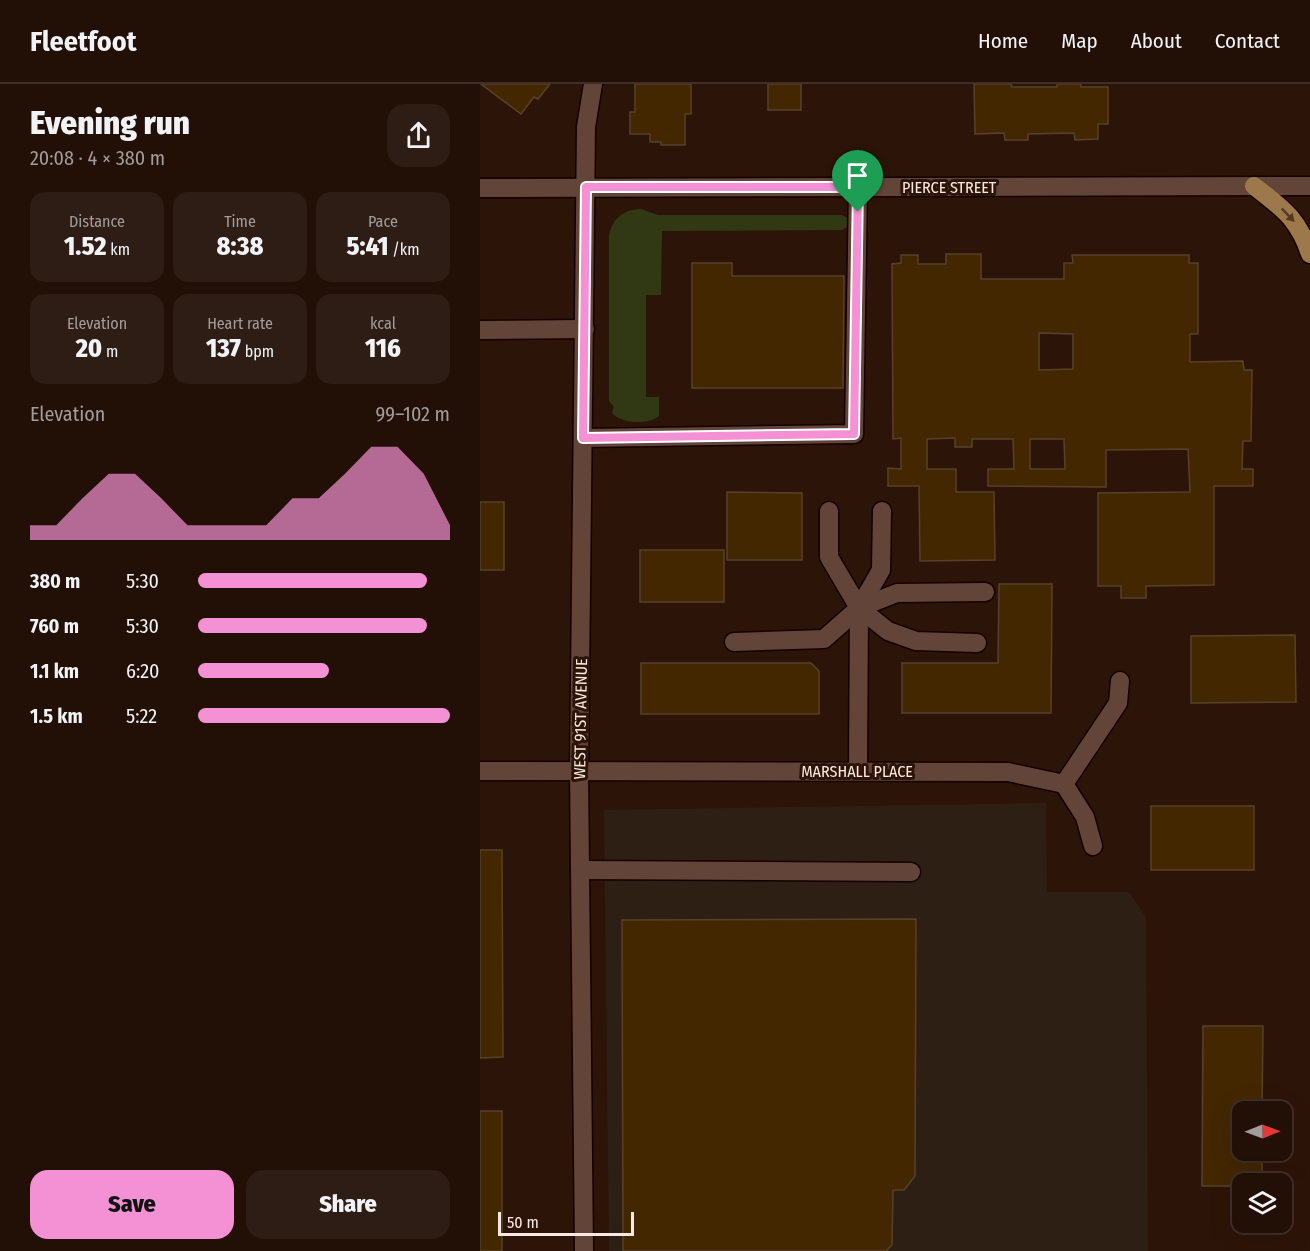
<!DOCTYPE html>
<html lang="en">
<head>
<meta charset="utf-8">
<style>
	body { margin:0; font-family:"Fira Sans Condensed",sans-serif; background:#2e1d14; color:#f1f3f6; height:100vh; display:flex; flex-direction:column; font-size:22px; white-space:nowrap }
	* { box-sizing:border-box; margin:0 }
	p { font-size:20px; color:#a29c9b }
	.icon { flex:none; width:33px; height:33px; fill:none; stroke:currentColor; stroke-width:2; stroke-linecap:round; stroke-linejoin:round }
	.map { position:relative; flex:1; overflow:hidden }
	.panel { display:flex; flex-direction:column; background:#220f06; width:480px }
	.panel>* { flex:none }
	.needle { width:39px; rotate:89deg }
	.tools { position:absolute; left:752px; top:1017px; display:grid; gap:12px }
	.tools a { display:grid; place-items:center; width:60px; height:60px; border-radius:12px; background:#220f06; box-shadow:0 6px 24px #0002,0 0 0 2px #3f2f28; font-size:30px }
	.scale { position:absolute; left:18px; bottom:15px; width:136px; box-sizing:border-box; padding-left:6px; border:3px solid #fae7df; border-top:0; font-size:16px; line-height:21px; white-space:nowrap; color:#fae7df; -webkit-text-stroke:4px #2d1408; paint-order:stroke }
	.pin { position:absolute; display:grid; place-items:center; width:51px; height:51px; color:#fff; margin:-62px -26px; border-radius:50% 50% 50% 0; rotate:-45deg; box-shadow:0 0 6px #0007 }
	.pin .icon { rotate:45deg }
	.round { display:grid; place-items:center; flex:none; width:63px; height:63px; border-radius:18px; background:#2e1d14 }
	.summary { display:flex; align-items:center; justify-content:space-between; height:102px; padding:0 30px }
	h1 { font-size:33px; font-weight:800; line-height:45px }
	.metrics { display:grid; grid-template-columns:repeat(3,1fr); gap:9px; height:102px; padding:6px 30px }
	.metrics div { display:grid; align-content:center; border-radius:15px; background:#2e1d14; text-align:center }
	.metrics b { font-size:26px; font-weight:800 }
	.metrics small { font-size:16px; font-weight:400 }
	.metrics p { font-size:16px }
	.chart { height:168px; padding:12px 30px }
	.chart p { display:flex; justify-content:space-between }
	.chart svg { width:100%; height:108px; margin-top:6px; fill:#f491d4; opacity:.7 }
	.button { display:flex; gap:12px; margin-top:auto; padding:12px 30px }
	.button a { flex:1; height:69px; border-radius:18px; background:#f491d4; color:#111; font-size:24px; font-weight:800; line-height:69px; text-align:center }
	.button a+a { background:#2e1d14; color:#f1f3f6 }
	ul { padding:0 30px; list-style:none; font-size:20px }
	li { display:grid; grid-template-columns:96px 72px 1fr; align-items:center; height:45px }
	li i { height:15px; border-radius:8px; background:#f491d4 }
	header { display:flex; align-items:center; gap:36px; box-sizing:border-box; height:84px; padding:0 30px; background:#220f06; border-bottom:2px solid #3f2f28 }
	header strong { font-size:28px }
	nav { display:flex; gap:33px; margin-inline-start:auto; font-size:21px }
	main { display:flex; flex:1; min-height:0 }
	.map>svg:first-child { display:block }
</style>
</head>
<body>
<header>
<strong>Fleetfoot</strong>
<nav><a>Home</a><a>Map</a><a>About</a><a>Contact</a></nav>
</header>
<main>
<section class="panel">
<div class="summary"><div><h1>Evening run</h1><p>20:08 · 4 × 380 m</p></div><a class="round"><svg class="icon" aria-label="share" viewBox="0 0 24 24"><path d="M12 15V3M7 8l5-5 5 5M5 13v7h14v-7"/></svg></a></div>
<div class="metrics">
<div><p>Distance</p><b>1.52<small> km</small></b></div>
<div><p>Time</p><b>8:38</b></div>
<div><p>Pace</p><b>5:41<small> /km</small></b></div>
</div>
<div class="metrics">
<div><p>Elevation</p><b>20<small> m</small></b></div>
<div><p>Heart rate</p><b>137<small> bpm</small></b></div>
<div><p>kcal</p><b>116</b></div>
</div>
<div class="chart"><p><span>Elevation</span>99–102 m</p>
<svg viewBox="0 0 160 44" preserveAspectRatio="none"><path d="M0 44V38L10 38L20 27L30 17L40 17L50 27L60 38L70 38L80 38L90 38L100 27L110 27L120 17L130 6L140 6L150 17L160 38V44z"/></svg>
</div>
<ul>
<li><b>380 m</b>5:30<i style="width:91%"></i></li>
<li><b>760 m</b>5:30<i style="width:91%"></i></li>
<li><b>1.1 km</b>6:20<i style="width:52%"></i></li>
<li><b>1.5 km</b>5:22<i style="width:100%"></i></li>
</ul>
<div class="button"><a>Save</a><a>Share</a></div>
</section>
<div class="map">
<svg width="830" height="1167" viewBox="0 0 830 1167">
	<rect width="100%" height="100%" fill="#2d1408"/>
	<!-- commercial -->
	<path fill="#2e1f14" d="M 566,719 L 567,808 L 649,808 L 666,833 L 668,1167 L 129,1167 L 124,726 Z"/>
	<!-- green -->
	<path fill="#313814" d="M 161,125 L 178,131 L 362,131 L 369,135 L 367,143 L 362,146 L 182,147 L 181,211 L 166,211 L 166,313 L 179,313 L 179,332 C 168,341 142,340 132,329 L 134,323 L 129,317 L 129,151 C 133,134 143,126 161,125 Z"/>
	<!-- building -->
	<g fill="#432700" stroke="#56422a" stroke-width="1.5" fill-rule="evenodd">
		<path d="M 1,0 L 70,0 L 58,15 L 54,13 L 41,30 Z"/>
		<path d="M 155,0 L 211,0 L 211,30 L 205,30 L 205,61 L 181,61 L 181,58 L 170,58 L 170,50 L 150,50 L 150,28 L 155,28 Z"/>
		<rect x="288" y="0" width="33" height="26"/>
		<path d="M 494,0 L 531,0 L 532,3 L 577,3 L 577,0 L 601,0 L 601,3 L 628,3 L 628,40 L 618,40 L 618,55 L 595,56 L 594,49 L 548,50 L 548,56 L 525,56 L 524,49 L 495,50 Z"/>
		<path d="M 466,170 L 501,170 L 501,195 L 584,195 L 584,179 L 593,179 L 592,171 L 709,171 L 709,179 L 718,179 L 718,250 L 710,250 L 710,278 L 763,277 L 764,286 L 772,286 L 771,357 L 763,357 L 762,385 L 773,385 L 773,402 L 734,402 L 734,501 L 666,502 L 666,514 L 641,514 L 641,502 L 618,502 L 618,409 L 710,408 L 708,365 L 626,366 L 626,403 L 508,402 L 508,385 L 534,385 L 533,355 L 492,355 L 492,363 L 475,363 L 475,354 L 447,355 L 447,385 L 476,385 L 476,408 L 514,408 L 515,476 L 440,477 L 439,402 L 408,402 L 408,384 L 421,385 L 421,354 L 413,355 L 412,180 L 421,179 L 421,171 L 438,171 L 438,180 L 466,180 ZM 559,249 L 593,250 L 593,285 L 559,286 ZM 550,355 L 584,355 L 585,385 L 550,385 Z"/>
		<path d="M 212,179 L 252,179 L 252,192 L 364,192 L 363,304 L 212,304 Z"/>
		<path d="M 247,408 L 322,409 L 322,476 L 247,476 Z"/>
		<rect x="0" y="418" width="24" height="68"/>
		<rect x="160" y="466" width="84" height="52"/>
		<path d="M 519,500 L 572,500 L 571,629 L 422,629 L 422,579 L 518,579 Z"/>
		<path d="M 815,551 L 816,618 L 711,619 L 711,552 Z"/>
		<path d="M 161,579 L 331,579 L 339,587 L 339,630 L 161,630 Z"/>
		<rect x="671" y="722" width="103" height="64"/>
		<path d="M 0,766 L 22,766 L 23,973 L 0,974 Z"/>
		<path d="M 436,835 L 435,1092 L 424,1106 L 413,1106 L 412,1161 L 406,1167 L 143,1167 L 142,836 Z"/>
		<path d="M 723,942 L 783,942 L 782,1028 L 762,1028 L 762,1066 L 782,1066 L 782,1100 L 762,1100 L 762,1102 L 722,1102 Z"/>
		<rect x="0" y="1027" width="22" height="140"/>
	</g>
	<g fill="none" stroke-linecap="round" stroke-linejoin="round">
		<defs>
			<g id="minor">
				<path d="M 0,104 L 830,102"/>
				<path d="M 0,246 L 105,245"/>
				<path d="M 103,354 L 374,350 L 378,103"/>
				<path d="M 349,427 L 349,473 L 379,524 L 408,547 L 436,557 L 497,559"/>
				<path d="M 379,524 L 417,509 L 505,508"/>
				<path d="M 254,558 L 344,555 L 379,524 L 401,486 L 402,427"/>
				<path d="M 0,687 L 528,688 L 584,700 L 605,733 L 613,762"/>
				<path d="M 378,687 L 379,524"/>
				<path d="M 584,700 L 638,619 L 640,597"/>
				<path d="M 100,786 L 431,788"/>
				<path d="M 104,1167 L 99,688 L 106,43 L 113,0"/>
			</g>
			<path id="major" d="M 774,102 C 802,124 818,134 830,170"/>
		</defs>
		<!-- minor casing -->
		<use href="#minor" stroke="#140100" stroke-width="21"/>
		<!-- major casing -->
		<use href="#major" stroke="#140100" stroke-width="21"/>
		<!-- minor -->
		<use href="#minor" stroke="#624538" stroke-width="18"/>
		<!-- major -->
		<use href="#major" stroke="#9c784b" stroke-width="18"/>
	</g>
	<!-- one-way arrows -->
	<defs><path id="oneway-solid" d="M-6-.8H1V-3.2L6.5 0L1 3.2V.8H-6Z" transform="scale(1.5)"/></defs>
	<use fill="#54371f" href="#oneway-solid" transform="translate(808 131) rotate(46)"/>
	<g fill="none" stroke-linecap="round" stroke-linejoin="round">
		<defs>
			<path id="route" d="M 106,103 L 378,103 L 374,350 L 103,354 Z"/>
		</defs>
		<!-- route casing -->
		<use href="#route" stroke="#fff" stroke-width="12"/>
		<!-- route -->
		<use href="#route" stroke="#f491d4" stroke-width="8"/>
	</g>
	<g text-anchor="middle" stroke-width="6" stroke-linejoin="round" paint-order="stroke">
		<!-- street labels -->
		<g font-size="16" fill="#fae7df" stroke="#2d1408">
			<text x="469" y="109">PIERCE STREET</text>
			<text transform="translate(100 635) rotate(-89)" y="6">WEST 91ST AVENUE</text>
			<text x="377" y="693">MARSHALL PLACE</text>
		</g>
	</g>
</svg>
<div class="tools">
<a><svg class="needle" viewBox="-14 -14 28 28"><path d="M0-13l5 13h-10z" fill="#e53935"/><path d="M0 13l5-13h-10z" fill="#a29c9b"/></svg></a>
<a><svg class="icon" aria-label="layers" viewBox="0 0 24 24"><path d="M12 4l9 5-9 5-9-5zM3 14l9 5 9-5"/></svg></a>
</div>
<div class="scale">50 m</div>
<div class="pin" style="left:378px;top:128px;background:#1e9e55"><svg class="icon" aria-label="arrive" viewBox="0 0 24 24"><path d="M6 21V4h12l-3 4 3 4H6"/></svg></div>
</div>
</main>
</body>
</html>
